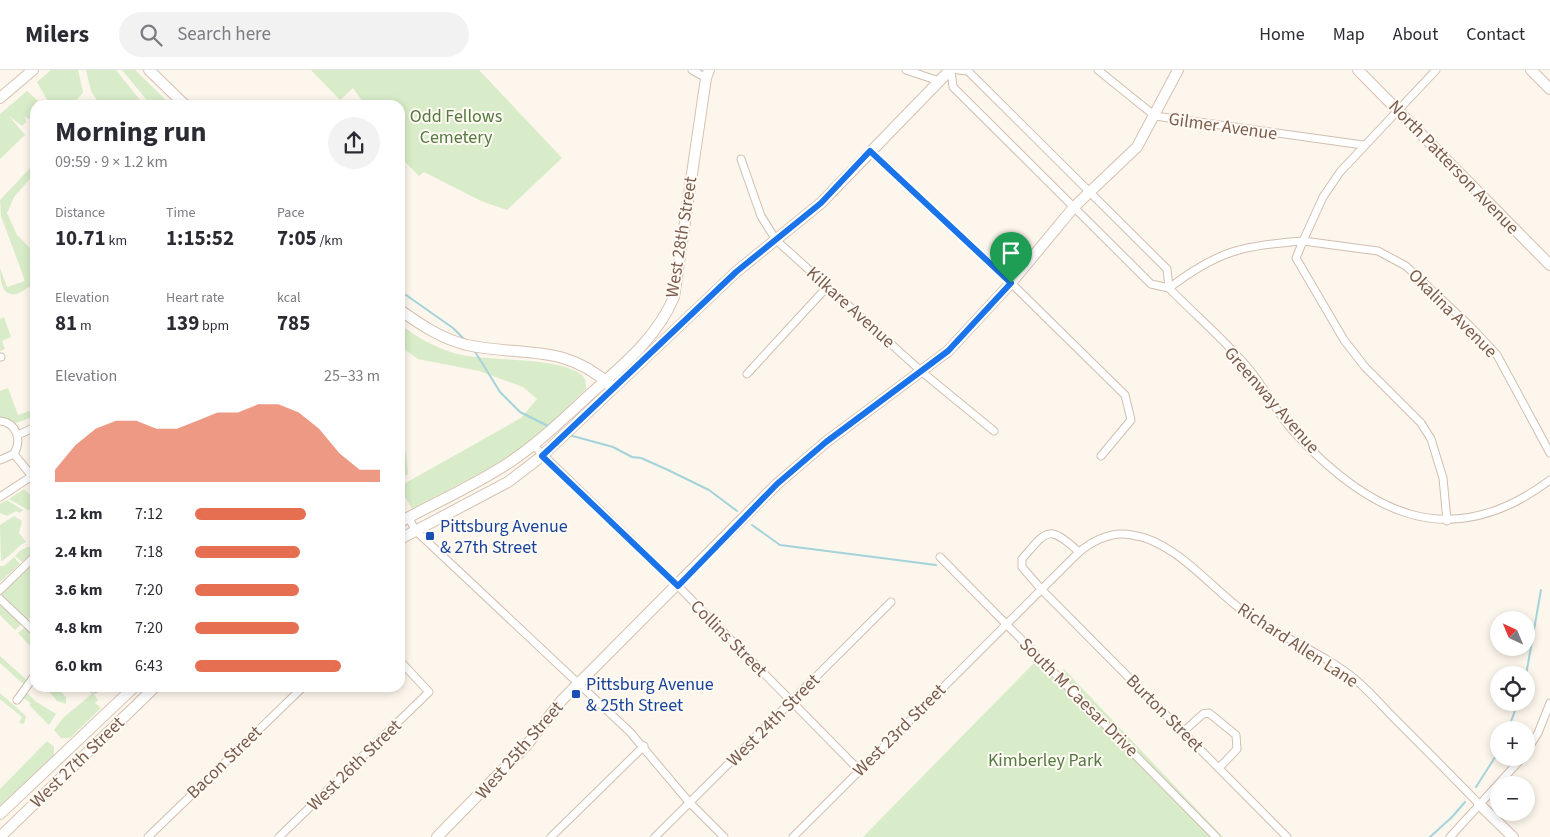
<!DOCTYPE html>
<html lang="en">
<head>
<meta charset="utf-8">
<style>
	body { margin:0; font-family:"Source Sans 3",sans-serif; background:#f2f2f3; color:#2b2b33; height:100vh; display:flex; flex-direction:column; font-size:19px; white-space:nowrap }
	* { box-sizing:border-box; margin:0 }
	p { font-size:16px; color:#7c7c81 }
	.icon { flex:none; width:28px; height:28px; fill:none; stroke:currentColor; stroke-width:2; stroke-linecap:round; stroke-linejoin:round }
	.map { position:relative; flex:1; overflow:hidden }
	.side { position:absolute; left:30px; top:30px; width:375px; height:592px; display:flex; flex-direction:column; background:#fff; border-radius:15px; box-shadow:0 2px 8px #0003 }
	.side>* { flex:none }
	.needle { width:32px; rotate:316deg }
	.fabs { position:absolute; left:1490px; top:541px; display:grid; gap:10px }
	.fabs a { display:grid; place-items:center; width:45px; height:45px; border-radius:50%; background:#fff; box-shadow:0 2px 8px #0003; font-size:25px }
	.pin { position:absolute; display:grid; place-items:center; width:42px; height:42px; color:#fff; margin:-51px -21px; border-radius:50% 50% 50% 0; rotate:-45deg; box-shadow:0 0 5px #0007 }
	.pin .icon { rotate:45deg }
	.round { display:grid; place-items:center; flex:none; width:52px; height:52px; border-radius:26px; background:#f2f2f3 }
	.summary { display:flex; align-items:center; justify-content:space-between; height:85px; padding:0 25px }
	h1 { font-size:28px; font-weight:700; line-height:38px }
	.figures { display:grid; grid-template-columns:repeat(3,1fr); gap:8px; height:85px; padding:5px 25px }
	.figures div { display:grid; align-content:center }
	.figures b { font-size:21px; font-weight:700 }
	.figures small { font-size:14px; font-weight:400 }
	.figures p { font-size:14px }
	.chart { height:140px; padding:10px 25px }
	.chart p { display:flex; justify-content:space-between }
	.chart svg { width:100%; height:90px; margin-top:5px; fill:#e76f51; opacity:.7 }
	ul { padding:0 25px; list-style:none; font-size:16px }
	li { display:grid; grid-template-columns:80px 60px 1fr; align-items:center; height:38px }
	li i { height:12px; border-radius:6px; background:#e76f51 }
	header { display:flex; align-items:center; gap:30px; box-sizing:border-box; height:70px; padding:0 25px; background:#fff; border-bottom:1px solid #e1e1e2 }
	header strong { font-size:24px }
	nav { display:flex; gap:28px; margin-inline-start:auto; font-size:18px }
	.search { width:350px; height:45px; background:#f2f2f3; display:flex; align-items:center; gap:12px; box-sizing:border-box; padding:0 18px; border-radius:28px; color:#7c7c81; font-size:19px }
	.map>svg:first-child { display:block }
</style>
</head>
<body>
<header>
<strong>Milers</strong>
<div class="search"><svg class="icon" aria-label="search" viewBox="0 0 24 24"><circle cx="10" cy="10" r="6"/><path d="M15 15l6 6"/></svg>Search here</div>
<nav><a>Home</a><a>Map</a><a>About</a><a>Contact</a></nav>
</header>
<div class="map">
<svg width="1550" height="767" viewBox="0 0 1550 767">
	<rect width="100%" height="100%" fill="#fdf6ec"/>
	<!-- green -->
	<g fill="#d8ecc9">
		<path d="M 51,0 L 78,0 L 83,22 C 74,36 65,35 50,35 L 37,12 Z"/>
		<path d="M 86,0 L 116,0 L 144,35 L 100,35 L 91,21 Z"/>
		<path d="M 122,0 L 135,0 L 171,35 L 151,35 Z"/>
		<path d="M 311,0 L 479,0 L 562,88 L 507,140 L 481,131 L 424,102 L 419,106 L 400,87 L 400,35 L 365,35 L 353,18 L 340,30 Z"/>
		<path d="M 27,21 L 38,31 L 35,33 L 35,51 L 25,47 L 26,52 L 22,56 L 9,46 L 25,65 L 0,89 L 0,44 Z"/>
		<path d="M 35,93 L 35,103 L 14,127 L 7,143 L 17,165 L 30,178 L 35,195 L 35,211 C 14,232 0,229 0,198 L 7,217 L 25,211 L 1,146 L 0,130 Z"/>
		<path d="M 4,247 L 11,267 L 2,271 L 5,279 L 0,281 L 0,249 Z"/>
		<path d="M 400,254 C 416,267 434,277 454,283 C 488,293 556,285 582,305 C 586,309 586,314 586,319 L 535,369 L 509,388 L 412,439 L 400,418 L 402,415 L 521,348 L 537,329 L 523,317 L 479,301 L 418,289 L 400,276 Z"/>
		<path d="M 8,318 L 18,345 L 35,339 L 35,346 L 16,353 L 0,347 L 0,321 Z"/>
		<path d="M 400,370 L 406,383 L 408,404 L 400,409 Z"/>
		<path d="M 24,419 L 35,430 L 35,440 L 28,440 L 9,429 Z"/>
		<path d="M 7,430 L 23,440 L 20,443 L 16,441 L 7,446 L 0,443 L 0,434 Z"/>
		<path d="M 14,446 L 22,451 L 19,463 L 26,472 C 15,477 11,487 1,491 L 0,455 Z"/>
		<path d="M 35,474 L 35,480 L 22,492 L 15,486 L 21,480 Z"/>
		<path d="M 14,487 L 20,494 L 0,512 L 0,496 L 4,496 Z"/>
		<path d="M 35,493 L 35,544 L 26,550 L 2,526 L 2,523 L 10,513 L 14,512 Z"/>
		<path d="M 0,532 L 22,554 L 15,560 L 0,545 Z"/>
		<path d="M 25,557 L 35,567 L 35,581 L 18,563 Z"/>
		<path d="M 0,586 L 27,610 L 26,613 L 22,613 L 0,593 Z"/>
		<path d="M 1037,590 L 1055,607 L 1064,599 L 1223,767 L 863,767 Z"/>
		<path d="M 46,618 L 57,618 L 66,627 L 66,634 L 57,631 Z"/>
		<path d="M 27,622 L 35,631 L 56,644 L 49,655 L 29,635 L 31,633 L 23,628 Z"/>
		<path d="M 0,623 L 26,646 L 24,654 L 19,653 L 22,647 L 0,629 Z"/>
		<path d="M 93,623 L 98,630 L 95,633 L 101,638 L 70,668 L 61,668 L 54,660 L 63,648 Z"/>
		<path d="M 47,671 L 54,677 L 54,685 L 0,736 L 0,719 Z"/>
	</g>
	<g fill="none" stroke-linecap="round" stroke-linejoin="round">
		<!-- stream -->
		<g stroke="#a5d3da" stroke-width="2">
			<path d="M 406,225 L 453,258 L 464,269"/>
			<path d="M 474,280 L 500,322 L 520,342 L 548,356"/>
			<path d="M 569,365 L 613,377 L 632,387 L 641,388 L 668,400 L 709,420 L 737,441"/>
			<path d="M 752,455 L 780,475 L 936,495"/>
			<path d="M 1526,605 L 1541,520"/>
			<path d="M 1508,660 L 1518,632"/>
			<path d="M 1476,717 L 1499,681"/>
			<path d="M 1430,767 L 1452,747 L 1465,732"/>
		</g>
		<defs>
			<g id="street">
				<path d="M 692,0 L 706,8"/>
				<path d="M 906,0 L 939,11"/>
				<path d="M 951,0 L 953,17 L 1151,214 L 1169,218 C 1195,245 1225,270 1249,299 C 1265,318 1276,342 1293,361 C 1369,444 1450,485 1550,410"/>
				<path d="M 958,0 L 968,1 L 1167,199 L 1169,218"/>
				<path d="M 1098,0 L 1155,46 L 1363,75"/>
				<path d="M 870,81 L 1011,213 L 1125,325 L 1131,350 L 1101,386"/>
				<path d="M 741,89 L 761,146 L 776,170 L 922,302 L 994,361"/>
				<path d="M 34,216 L 35,215"/>
				<path d="M 1169,218 C 1219,180 1242,176 1303,171 L 1323,127 L 1340,102 L 1436,0"/>
				<path d="M 0,287 L 1,287"/>
				<path d="M 747,304 L 828,216"/>
				<path d="M 0,351 C 17,353 22,370 14,384 L 0,390"/>
				<path d="M 18,365 L 35,357"/>
				<path d="M 533,375 L 678,516 L 859,700"/>
				<path d="M 14,384 L 35,410"/>
				<path d="M 0,427 L 32,406"/>
				<path d="M 408,447 L 416,461 L 630,662 L 689,732 L 724,767"/>
				<path d="M 1447,451 L 1443,408 L 1431,369 L 1421,353 L 1365,297 L 1344,270 L 1296,188 L 1303,171 L 1378,181 L 1406,196 L 1470,256 L 1497,285 L 1550,383"/>
				<path d="M 1079,482 C 1048,454 1047,460 1022,489 L 1022,497 L 1041,519 L 1287,767"/>
				<path d="M 940,487 L 1216,767"/>
				<path d="M 0,520 L 35,486"/>
				<path d="M 0,529 L 35,562"/>
				<path d="M 92,618 L 94,619"/>
				<path d="M 17,630 L 35,605"/>
				<path d="M 1184,661 L 1203,644 L 1209,643 L 1236,665 L 1237,679 L 1219,698"/>
				<path d="M 1526,682 L 1538,663 L 1550,633"/>
				<path d="M 148,767 L 302,618"/>
				<path d="M 279,767 L 429,622 L 400,591"/>
				<path d="M 551,767 L 644,676"/>
				<path d="M 655,767 L 891,532"/>
				<path d="M 793,767 L 1077,484 C 1092,471 1111,461 1132,465 C 1175,471 1209,516 1243,541 C 1279,567 1324,583 1356,610 C 1370,622 1383,637 1396,650 C 1424,678 1452,706 1479,734"/>
				<path d="M 1450,767 L 1522,688"/>
			</g>
			<g id="secondary">
				<path d="M 149,0 L 185,35"/>
				<path d="M 1358,0 L 1550,195"/>
				<path d="M 1531,0 L 1550,19"/>
				<path d="M 0,28 L 33,0"/>
				<path d="M 400,240 C 421,255 442,269 467,275 C 523,287 564,273 610,315"/>
				<path d="M 400,452 C 436,432 476,415 510,392 C 537,374 561,351 585,329 C 619,298 656,270 674,227 L 706,8 L 709,0"/>
				<path d="M 400,469 L 508,412 L 542,386 L 736,202 L 821,133 L 950,0"/>
				<path d="M 1479,734 L 1513,767"/>
				<path d="M 0,744 L 133,618"/>
				<path d="M 0,767 L 154,618"/>
				<path d="M 437,767 L 526,676 L 562,630 L 777,414 L 826,372 L 948,281 L 1011,213 L 1074,137 L 1137,77 L 1178,0"/>
			</g>
		</defs>
		<!-- street casing -->
		<use href="#street" stroke="#d1beb0" stroke-width="9"/>
		<!-- secondary casing -->
		<use href="#secondary" stroke="#d6c0b0" stroke-width="12"/>
		<!-- street -->
		<use href="#street" stroke="#fff" stroke-width="7"/>
		<!-- secondary -->
		<use href="#secondary" stroke="#fff" stroke-width="10"/>
	</g>
	<g fill="none" stroke-linecap="round" stroke-linejoin="round">
		<defs>
			<path id="route" d="M 870,81 L 1011,213 L 948,281 L 826,372 L 777,414 L 678,516 L 542,386 L 736,202 L 821,133 Z"/>
		</defs>
		<!-- route casing -->
		<use href="#route" stroke="#fff" stroke-width="10"/>
		<!-- route -->
		<use href="#route" stroke="#1a73e8" stroke-width="6"/>
	</g>
	<!-- markers -->
	<g fill="#1a4fb4" stroke="#fffaf3" stroke-width="2">
		<rect x="425" y="461" width="10" height="10" rx="2.5"/>
		<rect x="571" y="619" width="10" height="10" rx="2.5"/>
	</g>
	<g text-anchor="middle" stroke-width="4" stroke-linejoin="round" paint-order="stroke">
		<!-- park labels -->
		<g font-size="18" fill="#537a41" stroke="#fffaf3">
			<text x="456" y="52">Odd Fellows<tspan x="456" dy="21">Cemetery</tspan></text>
			<text x="1045" y="696">Kimberley Park</text>
		</g>
		<!-- street labels -->
		<g font-size="18" fill="#7a5c4d" stroke="#fffaf3">
			<text transform="translate(1223 56) rotate(8)" y="6">Gilmer Avenue</text>
			<text transform="translate(1454 97) rotate(46)" y="6">North Patterson Avenue</text>
			<text transform="translate(681 167) rotate(-81)" y="6">West 28th Street</text>
			<text transform="translate(851 237) rotate(42)" y="6">Kilkare Avenue</text>
			<text transform="translate(1453 243) rotate(45)" y="6">Okalina Avenue</text>
			<text transform="translate(1272 330) rotate(49)" y="6">Greenway Avenue</text>
			<text transform="translate(729 568) rotate(45)" y="6">Collins Street</text>
			<text transform="translate(1298 575) rotate(33)" y="6">Richard Allen Lane</text>
			<text transform="translate(1079 627) rotate(45)" y="6">South M Caesar Drive</text>
			<text transform="translate(1165 643) rotate(45)" y="6">Burton Street</text>
			<text transform="translate(773 650) rotate(-45)" y="6">West 24th Street</text>
			<text transform="translate(899 660) rotate(-45)" y="6">West 23rd Street</text>
			<text transform="translate(519 680) rotate(-49)" y="6">West 25th Street</text>
			<text transform="translate(77 692) rotate(-44)" y="6">West 27th Street</text>
			<text transform="translate(224 692) rotate(-44)" y="6">Bacon Street</text>
			<text transform="translate(354 695) rotate(-44)" y="6">West 26th Street</text>
		</g>
		<!-- transit labels -->
		<g font-size="18" fill="#164399" stroke="#fffaf3" text-anchor="start">
			<text x="440" y="462">Pittsburg Avenue<tspan x="440" dy="21">&amp; 27th Street</tspan></text>
			<text x="586" y="620">Pittsburg Avenue<tspan x="586" dy="21">&amp; 25th Street</tspan></text>
		</g>
	</g>
</svg>
<div class="fabs">
<a><svg class="needle" viewBox="-14 -14 28 28"><path d="M0-13l5 13h-10z" fill="#e53935"/><path d="M0 13l5-13h-10z" fill="#7c7c81"/></svg></a>
<a><svg class="icon" aria-label="locate" viewBox="0 0 24 24"><circle cx="12" cy="12" r="6"/><path d="M12 2v4M12 18v4M2 12h4M18 12h4"/></svg></a>
<a>+</a>
<a>−</a>
</div>
<div class="pin" style="left:1011px;top:213px;background:#1e9e55"><svg class="icon" aria-label="arrive" viewBox="0 0 24 24"><path d="M6 21V4h12l-3 4 3 4H6"/></svg></div>
<section class="side">
<div class="summary"><div><h1>Morning run</h1><p>09:59 · 9 × 1.2 km</p></div><a class="round"><svg class="icon" aria-label="share" viewBox="0 0 24 24"><path d="M12 15V3M7 8l5-5 5 5M5 13v7h14v-7"/></svg></a></div>
<div class="figures">
<div><p>Distance</p><b>10.71<small> km</small></b></div>
<div><p>Time</p><b>1:15:52</b></div>
<div><p>Pace</p><b>7:05<small> /km</small></b></div>
</div>
<div class="figures">
<div><p>Elevation</p><b>81<small> m</small></b></div>
<div><p>Heart rate</p><b>139<small> bpm</small></b></div>
<div><p>kcal</p><b>785</b></div>
</div>
<div class="chart"><p><span>Elevation</span>25–33 m</p>
<svg viewBox="0 0 160 44" preserveAspectRatio="none"><path d="M0 44V38L10 26L20 18L30 14L40 14L50 18L60 18L70 14L80 10L90 10L100 6L110 6L120 10L130 18L140 30L150 38L160 38V44z"/></svg>
</div>
<ul>
<li><b>1.2 km</b>7:12<i style="width:60%"></i></li>
<li><b>2.4 km</b>7:18<i style="width:57%"></i></li>
<li><b>3.6 km</b>7:20<i style="width:56%"></i></li>
<li><b>4.8 km</b>7:20<i style="width:56%"></i></li>
<li><b>6.0 km</b>6:43<i style="width:79%"></i></li>
</ul>
</section>
</div>
</body>
</html>
